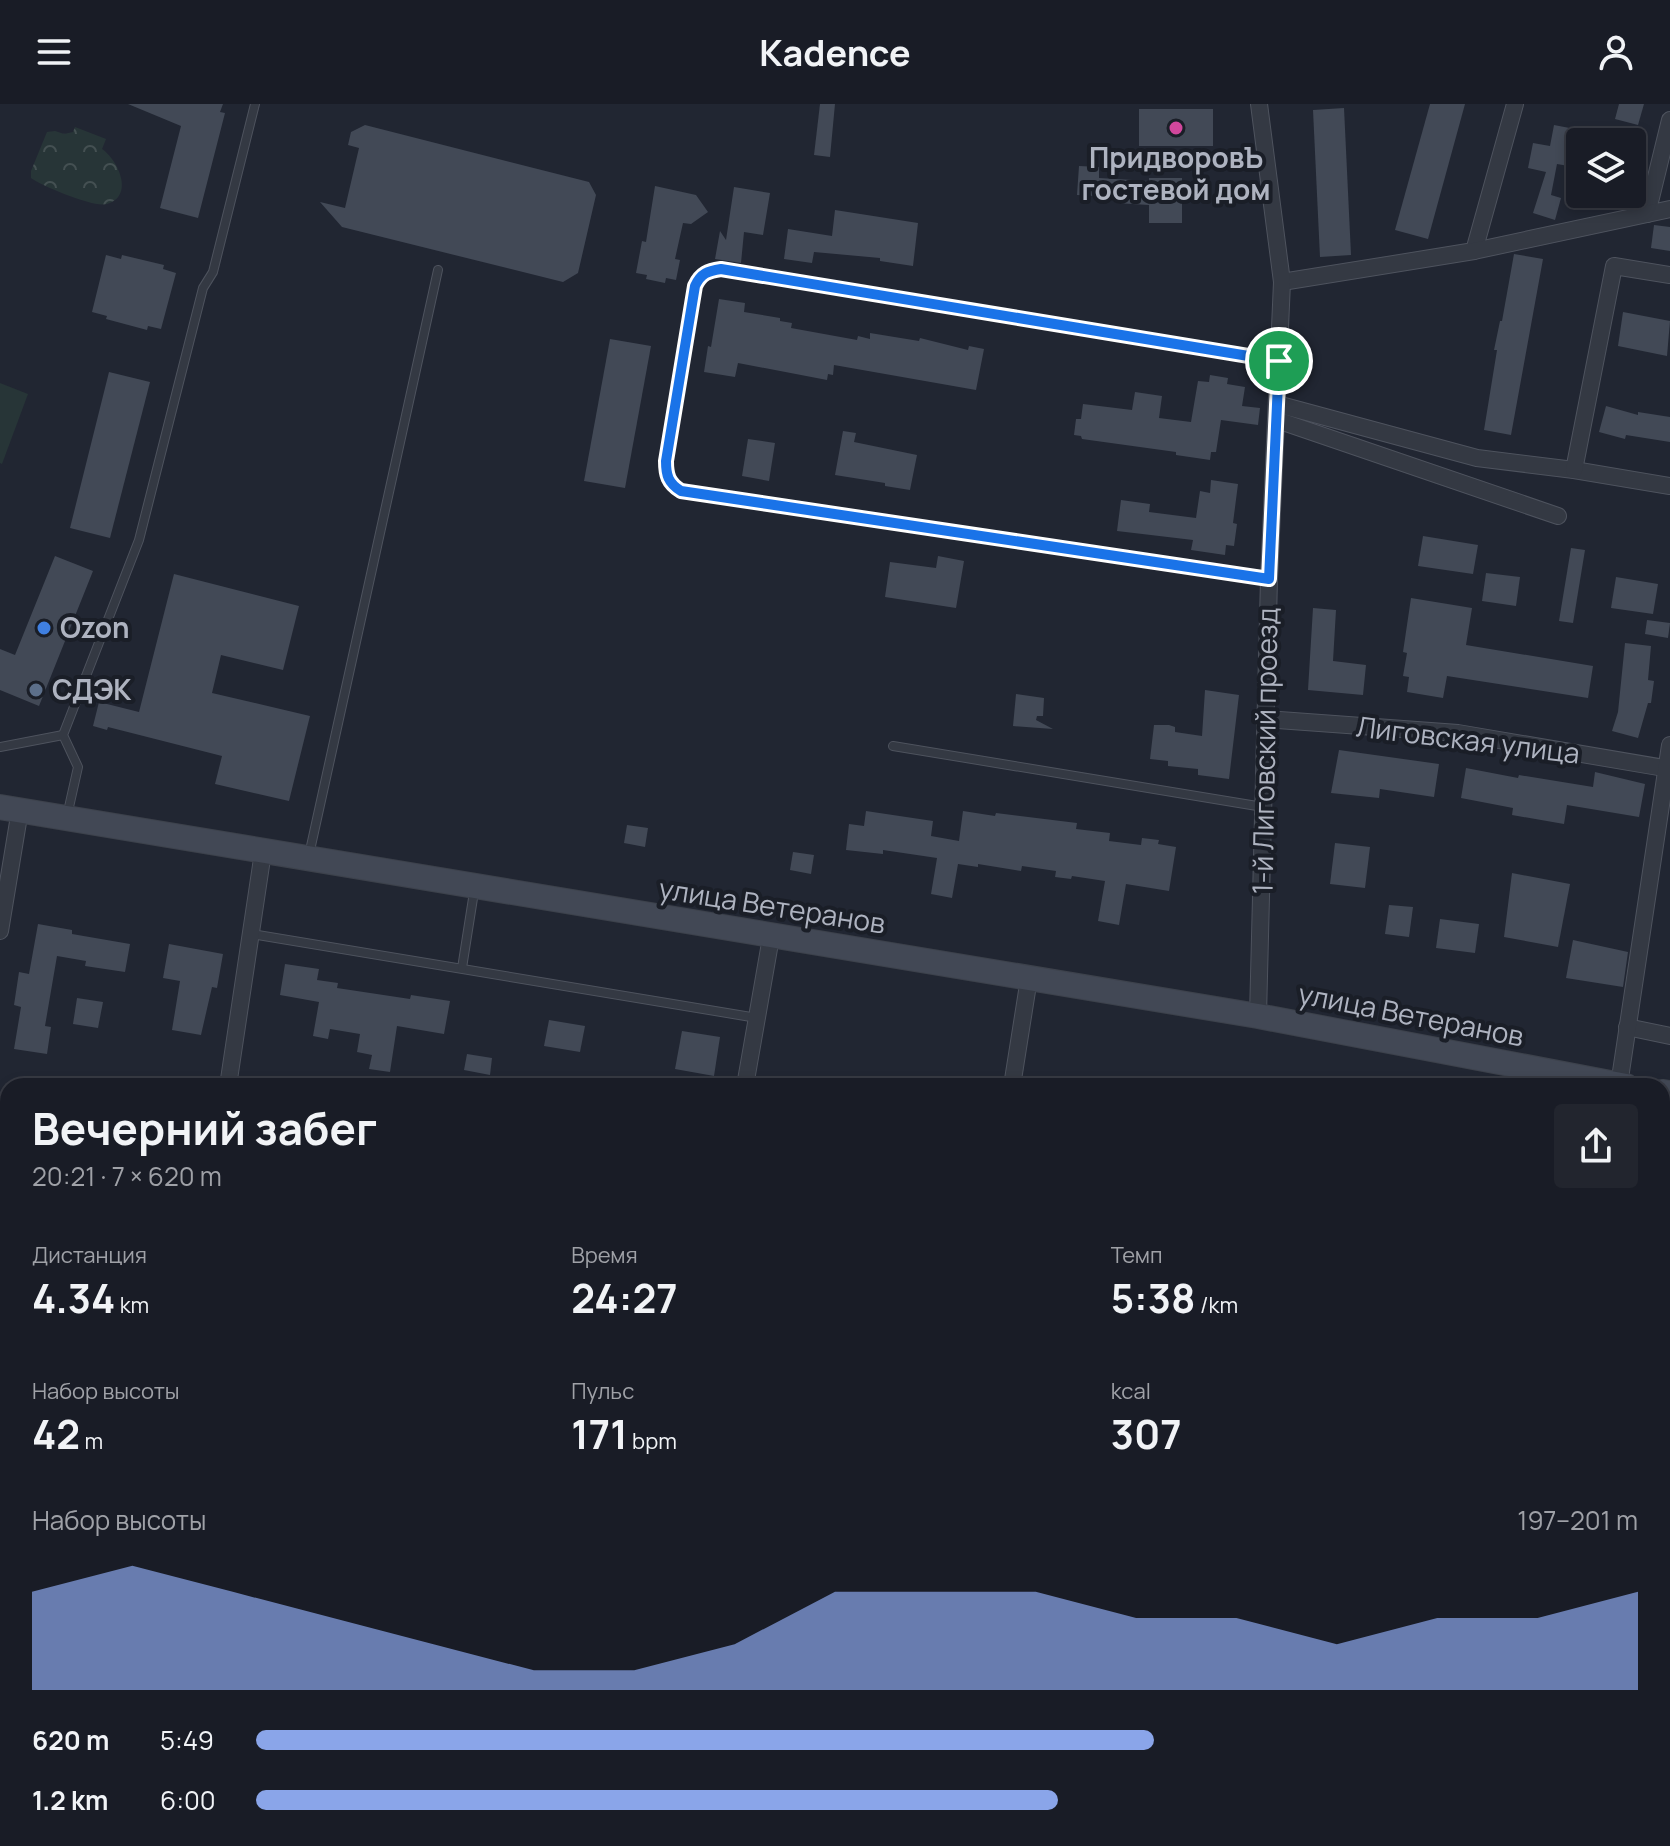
<!DOCTYPE html>
<html lang="ru">
<head>
<meta charset="utf-8">
<style>
	body { margin:0; font-family:Manrope,sans-serif; background:#22252e; color:#f1f3f6; height:100vh; display:flex; flex-direction:column; font-size:30px; white-space:nowrap }
	* { box-sizing:border-box; margin:0 }
	p { font-size:26px; color:#9fa1a7 }
	.icon { flex:none; width:44px; height:44px; fill:none; stroke:currentColor; stroke-width:2; stroke-linecap:round; stroke-linejoin:round }
	.map { position:relative; flex:1; overflow:hidden }
	.side { position:absolute; left:0px; top:974px; width:1670px; height:768px; display:flex; flex-direction:column; background:#191c26; border-radius:24px 24px 0 0; box-shadow:0 4px 12px #0003,0 0 0 2px #373a43 }
	.side>* { flex:none }
	.tools { position:absolute; left:1566px; top:24px; display:grid; gap:16px }
	.tools a { display:grid; place-items:center; width:80px; height:80px; border-radius:8px; background:#191c26; box-shadow:0 4px 12px #0003,0 0 0 2px #373a43; font-size:40px }
	.pin { position:absolute; display:grid; place-items:center; width:68px; height:68px; color:#fff; margin:-34px; border:4px solid #fff; border-radius:50%; box-shadow:0 2px 8px #0007 }
	.round { display:grid; place-items:center; flex:none; width:84px; height:84px; border-radius:8px; background:#22252e }
	.summary { display:flex; align-items:center; justify-content:space-between; height:136px; padding:0 32px }
	h1 { font-size:44px; font-weight:700; line-height:60px }
	.metrics { display:grid; grid-template-columns:repeat(3,1fr); gap:12px; height:136px; padding:8px 32px }
	.metrics div { display:grid; align-content:center }
	.metrics b { font-size:40px; font-weight:700 }
	.metrics small { font-size:22px; font-weight:400 }
	.metrics p { font-size:22px }
	.chart { height:224px; padding:16px 32px }
	.chart p { display:flex; justify-content:space-between }
	.chart svg { width:100%; height:144px; margin-top:8px; fill:#8aa5e9; opacity:.7 }
	ul { padding:0 32px; list-style:none; font-size:26px }
	li { display:grid; grid-template-columns:128px 96px 1fr; align-items:center; height:60px }
	li i { height:20px; border-radius:10px; background:#8aa5e9 }
	header { display:flex; justify-content:space-between; align-items:center; height:104px; padding:0 32px; background:#191c26; font-size:36px; font-weight:700 }
	.map>svg:first-child { display:block }
</style>
</head>
<body>
<header><svg class="icon" aria-label="menu" viewBox="0 0 24 24"><path d="M4 6h16M4 12h16M4 18h16"/></svg>Kadence<svg class="icon" aria-label="person" viewBox="0 0 24 24"><circle cx="12" cy="8" r="4"/><path d="M4 21q1-7 8-7t8 7"/></svg></header>
<div class="map">
<svg width="1670" height="1742" viewBox="0 0 1670 1742">
	<defs>
		<pattern id="forest-crowns" width="20" height="18" patternUnits="userSpaceOnUse" patternTransform="scale(2)"><rect width="20" height="18" fill="#273537"/><path d="M2 6a3 3 0 1 1 6 0M12 15a3 3 0 1 1 6 0" fill="none" stroke="#445052"/></pattern>
	</defs>
	<rect width="100%" height="100%" fill="#212632"/>
	<!-- forest -->
	<path fill="url(#forest-crowns)" d="M 75,23 L 106,35 L 102,45 C 118,56 135,92 107,100 C 94,104 42,82 31,74 L 31,67 L 47,28 L 55,27 L 64,30 L 73,28 Z"/>
	<!-- garden -->
	<path fill="#273537" d="M 0,279 L 28,290 L 2,360 L 0,359 Z"/>
	<g fill="none" stroke-linecap="round" stroke-linejoin="round">
		<!-- stream -->
		<g stroke="#384259" stroke-width="5">
			<path d="M 0,1663 L 8,1664"/>
			<path d="M 345,1734 L 371,1742"/>
		</g>
	</g>
	<!-- building -->
	<g fill="#424956">
		<path d="M 128,0 L 223,0 L 220,8 L 225,9 L 198,114 L 160,104 L 181,22 Z"/>
		<path d="M 820,0 L 835,0 L 830,53 L 814,51 Z"/>
		<path d="M 1430,0 L 1465,0 L 1428,135 L 1395,126 Z"/>
		<path d="M 1619,0 L 1644,0 L 1638,21 L 1615,15 Z"/>
		<path d="M 1344,4 L 1351,151 L 1320,153 L 1313,6 Z"/>
		<rect x="1139" y="5" width="74" height="37"/>
		<path d="M 365,21 L 589,78 L 596,91 L 578,169 L 563,178 L 342,123 L 320,98 L 345,104 L 359,44 L 348,41 L 351,28 Z"/>
		<path d="M 1554,21 L 1580,26 L 1580,64 L 1557,60 L 1551,91 L 1561,94 L 1555,116 L 1533,109 L 1546,68 L 1528,64 L 1533,39 L 1550,42 Z"/>
		<path d="M 1079,62 L 1099,63 L 1099,74 L 1149,77 L 1149,74 L 1182,74 L 1182,119 L 1149,119 L 1149,101 L 1116,99 L 1116,93 L 1077,91 Z"/>
		<path d="M 655,82 L 696,91 L 708,108 L 691,120 L 683,119 L 675,155 L 680,156 L 676,176 L 666,174 L 665,179 L 646,175 L 647,171 L 636,169 L 642,137 L 646,138 Z"/>
		<path d="M 734,83 L 770,89 L 763,131 L 744,128 L 741,159 L 715,155 L 720,127 L 726,136 Z"/>
		<path d="M 835,106 L 918,119 L 913,162 L 880,157 L 880,154 L 814,148 L 812,159 L 784,155 L 788,125 L 832,132 Z"/>
		<path d="M 1654,121 L 1670,123 L 1670,147 L 1651,144 Z"/>
		<path d="M 1514,150 L 1543,155 L 1511,331 L 1484,326 L 1497,246 L 1494,246 L 1500,217 L 1502,217 Z"/>
		<path d="M 106,151 L 121,155 L 122,151 L 164,161 L 163,165 L 176,169 L 161,225 L 148,222 L 147,226 L 106,215 L 107,212 L 92,208 Z"/>
		<path d="M 719,195 L 745,199 L 744,208 L 780,214 L 780,217 L 792,219 L 791,224 L 857,236 L 858,232 L 870,235 L 870,229 L 919,237 L 920,234 L 968,246 L 969,242 L 984,245 L 976,286 L 834,261 L 833,271 L 828,270 L 827,276 L 738,259 L 735,273 L 704,268 L 708,242 L 711,243 Z"/>
		<path d="M 1623,208 L 1670,217 L 1667,252 L 1618,242 Z"/>
		<path d="M 610,235 L 651,242 L 625,384 L 584,377 Z"/>
		<path d="M 109,268 L 150,278 L 110,434 L 70,424 Z"/>
		<path d="M 1210,271 L 1228,274 L 1227,280 L 1245,283 L 1242,302 L 1260,304 L 1258,321 L 1221,316 L 1216,348 L 1211,348 L 1210,356 L 1176,351 L 1176,348 L 1082,335 L 1081,332 L 1074,331 L 1076,315 L 1081,315 L 1083,300 L 1132,306 L 1135,288 L 1162,292 L 1159,314 L 1191,318 L 1198,277 L 1209,278 Z"/>
		<path d="M 1606,302 L 1638,311 L 1638,308 L 1670,313 L 1670,338 L 1626,331 L 1625,335 L 1599,328 Z"/>
		<path d="M 843,327 L 856,329 L 854,338 L 917,351 L 910,386 L 885,382 L 885,379 L 835,371 Z"/>
		<path d="M 748,335 L 775,339 L 769,377 L 742,372 Z"/>
		<path d="M 1211,376 L 1238,380 L 1233,419 L 1237,420 L 1234,442 L 1226,441 L 1225,451 L 1191,446 L 1193,436 L 1117,427 L 1121,396 L 1150,400 L 1149,408 L 1196,414 L 1200,387 L 1210,389 Z"/>
		<path d="M 1423,432 L 1478,441 L 1473,470 L 1418,462 Z"/>
		<path d="M 1571,444 L 1585,446 L 1573,519 L 1559,517 Z"/>
		<path d="M 55,452 L 93,467 L 39,602 L 0,586 L 0,545 L 15,551 Z"/>
		<path d="M 938,452 L 964,457 L 956,504 L 885,493 L 890,458 L 936,464 Z"/>
		<path d="M 1486,469 L 1520,473 L 1516,502 L 1482,497 Z"/>
		<path d="M 174,470 L 299,502 L 283,566 L 221,551 L 212,589 L 310,612 L 289,697 L 215,680 L 222,652 L 108,623 L 107,626 L 93,622 L 99,598 L 139,608 Z"/>
		<path d="M 1616,473 L 1658,480 L 1653,510 L 1611,504 Z"/>
		<path d="M 1411,494 L 1472,504 L 1466,541 L 1593,562 L 1588,594 L 1447,572 L 1443,594 L 1407,588 L 1409,573 L 1403,572 L 1407,549 L 1403,548 Z"/>
		<path d="M 1313,504 L 1336,506 L 1333,557 L 1366,561 L 1363,591 L 1308,586 Z"/>
		<path d="M 1647,516 L 1670,519 L 1668,534 L 1645,530 Z"/>
		<path d="M 1625,539 L 1651,542 L 1648,576 L 1654,577 L 1651,599 L 1648,599 L 1638,634 L 1612,627 L 1618,608 Z"/>
		<path d="M 1205,586 L 1239,591 L 1229,675 L 1198,671 L 1198,665 L 1168,662 L 1168,657 L 1150,655 L 1154,621 L 1169,621 L 1175,623 L 1175,628 L 1202,632 Z"/>
		<path d="M 1016,590 L 1044,594 L 1043,612 L 1037,612 L 1036,616 L 1053,625 L 1013,622 Z"/>
		<path d="M 1339,646 L 1439,660 L 1434,693 L 1380,685 L 1379,694 L 1331,689 Z"/>
		<path d="M 1466,664 L 1518,674 L 1519,671 L 1593,683 L 1595,668 L 1645,680 L 1639,713 L 1567,701 L 1564,720 L 1512,711 L 1513,704 L 1461,694 Z"/>
		<path d="M 866,707 L 933,717 L 931,732 L 959,737 L 963,707 L 995,712 L 996,709 L 1077,719 L 1076,725 L 1110,729 L 1109,737 L 1141,741 L 1142,734 L 1159,736 L 1158,740 L 1176,743 L 1169,787 L 1126,780 L 1119,821 L 1098,817 L 1105,777 L 1072,772 L 1071,775 L 1055,773 L 1056,767 L 1022,762 L 1021,767 L 978,760 L 978,763 L 958,760 L 952,794 L 931,790 L 937,754 L 883,746 L 883,750 L 846,746 L 849,720 L 864,722 Z"/>
		<path d="M 627,721 L 648,724 L 645,743 L 624,739 Z"/>
		<path d="M 1335,739 L 1370,743 L 1365,784 L 1330,780 Z"/>
		<path d="M 793,748 L 814,751 L 811,770 L 790,766 Z"/>
		<path d="M 1512,769 L 1570,780 L 1558,843 L 1504,833 Z"/>
		<path d="M 1389,801 L 1413,803 L 1409,833 L 1385,830 Z"/>
		<path d="M 1440,815 L 1479,820 L 1475,849 L 1436,844 Z"/>
		<path d="M 38,820 L 72,826 L 72,830 L 130,840 L 125,868 L 85,862 L 86,857 L 57,852 L 45,922 L 51,923 L 47,950 L 14,945 L 21,903 L 14,901 L 19,868 L 29,870 Z"/>
		<path d="M 1573,836 L 1628,848 L 1623,883 L 1566,874 Z"/>
		<path d="M 169,840 L 223,850 L 217,884 L 212,883 L 201,931 L 172,926 L 180,877 L 163,874 Z"/>
		<path d="M 285,860 L 319,865 L 317,876 L 338,879 L 337,884 L 410,895 L 411,891 L 450,897 L 444,930 L 397,922 L 390,968 L 369,965 L 372,951 L 357,948 L 360,930 L 330,925 L 328,935 L 313,932 L 319,898 L 280,891 Z"/>
		<path d="M 77,894 L 103,898 L 98,924 L 73,920 Z"/>
		<path d="M 549,916 L 585,922 L 580,948 L 544,942 Z"/>
		<path d="M 682,927 L 720,933 L 714,972 L 675,965 Z"/>
		<path d="M 467,950 L 492,954 L 490,971 L 464,966 Z"/>
	</g>
	<g fill="none" stroke-linecap="round" stroke-linejoin="round">
		<defs>
			<g id="lane">
				<path d="M 1268,474 L 681,387 C 668,379 666,371 666,357 L 695,182 C 701,169 708,167 721,165 L 1278,257"/>
				<path d="M 893,642 L 1263,703"/>
				<path d="M 0,643 L 63,631"/>
				<path d="M 67,712 L 78,663 L 63,631 L 139,436 L 203,184 L 213,168 L 255,0"/>
				<path d="M 309,751 L 438,166"/>
				<path d="M 252,830 L 757,914"/>
				<path d="M 462,864 L 474,788"/>
			</g>
			<g id="street">
				<path d="M 1647,110 L 1670,16"/>
				<path d="M 1474,147 L 1515,0"/>
				<path d="M 1282,178 L 1474,147 L 1670,105"/>
				<path d="M 1277,300 L 1477,354 L 1574,366 L 1670,382"/>
				<path d="M 1277,316 L 1558,412"/>
				<path d="M 1574,366 L 1614,162 L 1670,171"/>
				<path d="M 1265,615 L 1458,629 L 1670,665"/>
				<path d="M 0,827 L 20,706"/>
				<path d="M 1258,912 L 1269,475 L 1282,178 L 1259,0"/>
				<path d="M 1627,923 L 1670,932"/>
				<path d="M 1619,981 L 1670,641"/>
				<path d="M 228,982 L 263,748"/>
				<path d="M 745,982 L 770,839"/>
				<path d="M 1012,982 L 1027,887"/>
				<path d="M 0,1035 L 8,1037"/>
				<path d="M 0,1294 L 8,1295"/>
				<path d="M 1662,1331 L 1670,1332"/>
				<path d="M 0,1544 L 8,1546"/>
				<path d="M 1662,1635 L 1670,1582"/>
				<path d="M 1130,1734 L 1179,1742"/>
				<path d="M 1405,1742 L 1406,1734"/>
				<path d="M 1646,1742 L 1647,1734"/>
			</g>
			<g id="secondary">
				<path d="M 0,703 L 1258,912 L 1626,982"/>
				<path d="M 1662,988 L 1670,989"/>
			</g>
		</defs>
		<!-- lane casing -->
		<use href="#lane" stroke="#4e535e" stroke-width="10"/>
		<!-- street casing -->
		<use href="#street" stroke="#4e535e" stroke-width="18"/>
		<!-- secondary casing -->
		<use href="#secondary" stroke="#3d424c" stroke-width="26"/>
		<!-- lane -->
		<use href="#lane" stroke="#343943" stroke-width="8"/>
		<!-- street -->
		<use href="#street" stroke="#343943" stroke-width="16"/>
		<!-- secondary -->
		<use href="#secondary" stroke="#424855" stroke-width="24"/>
	</g>
	<g fill="none" stroke-linecap="round" stroke-linejoin="round">
		<defs>
			<path id="route" d="M 721,165 L 1279,257 L 1269,475 L 681,387 C 668,379 666,371 666,357 L 695,182 C 701,169 708,167 721,165 Z"/>
		</defs>
		<!-- route casing -->
		<use href="#route" stroke="#fff" stroke-width="16"/>
		<!-- route -->
		<use href="#route" stroke="#1a73e8" stroke-width="10"/>
	</g>
	<!-- markers -->
	<circle fill="#d1479c" stroke="#1a1e27" stroke-width="3" cx="1176" cy="24" r="8"/>
	<circle fill="#3f7fe0" stroke="#1a1e27" stroke-width="3" cx="44" cy="524" r="8"/>
	<circle fill="#5c6f8a" stroke="#1a1e27" stroke-width="3" cx="36" cy="586" r="8"/>
	<g text-anchor="middle" stroke-width="8" stroke-linejoin="round" paint-order="stroke">
		<!-- poi labels -->
		<g font-size="28" font-weight="bold" fill="#aeb3c0" stroke="#1a1e27" text-anchor="start">
			<text x="1176" y="64" text-anchor="middle">ПридворовЪ<tspan x="1176" dy="32">гостевой дом</tspan></text>
			<text x="60" y="534">Ozon</text>
			<text x="52" y="596">СДЭК</text>
		</g>
		<!-- street labels -->
		<g font-size="28" fill="#aeb3c0" stroke="#1a1e27">
			<text transform="translate(1468 636) rotate(7)" y="10">Лиговская улица</text>
			<text transform="translate(1265 647) rotate(-89)" y="10">1-й Лиговский проезд</text>
			<text transform="translate(772 802) rotate(9)" y="10">улица Ветеранов</text>
			<text transform="translate(1411 911) rotate(11)" y="10">улица Ветеранов</text>
		</g>
	</g>
</svg>
<div class="tools">
<a><svg class="icon" aria-label="layers" viewBox="0 0 24 24"><path d="M12 4l9 5-9 5-9-5zM3 14l9 5 9-5"/></svg></a>
</div>
<div class="pin" style="left:1279px;top:257px;background:#1e9e55"><svg class="icon" aria-label="arrive" viewBox="0 0 24 24"><path d="M6 21V4h12l-3 4 3 4H6"/></svg></div>
<section class="side">
<div class="summary"><div><h1>Вечерний забег</h1><p>20:21 · 7 × 620 m</p></div><a class="round"><svg class="icon" aria-label="share" viewBox="0 0 24 24"><path d="M12 15V3M7 8l5-5 5 5M5 13v7h14v-7"/></svg></a></div>
<div class="metrics">
<div><p>Дистанция</p><b>4.34<small> km</small></b></div>
<div><p>Время</p><b>24:27</b></div>
<div><p>Темп</p><b>5:38<small> /km</small></b></div>
</div>
<div class="metrics">
<div><p>Набор высоты</p><b>42<small> m</small></b></div>
<div><p>Пульс</p><b>171<small> bpm</small></b></div>
<div><p>kcal</p><b>307</b></div>
</div>
<div class="chart"><p><span>Набор высоты</span>197–201 m</p>
<svg viewBox="0 0 160 44" preserveAspectRatio="none"><path d="M0 44V14L10 6L20 14L30 22L40 30L50 38L60 38L70 30L80 14L90 14L100 14L110 22L120 22L130 30L140 22L150 22L160 14V44z"/></svg>
</div>
<ul>
<li><b>620 m</b>5:49<i style="width:65%"></i></li>
<li><b>1.2 km</b>6:00<i style="width:58%"></i></li>
</ul>
</section>
</div>
</body>
</html>
